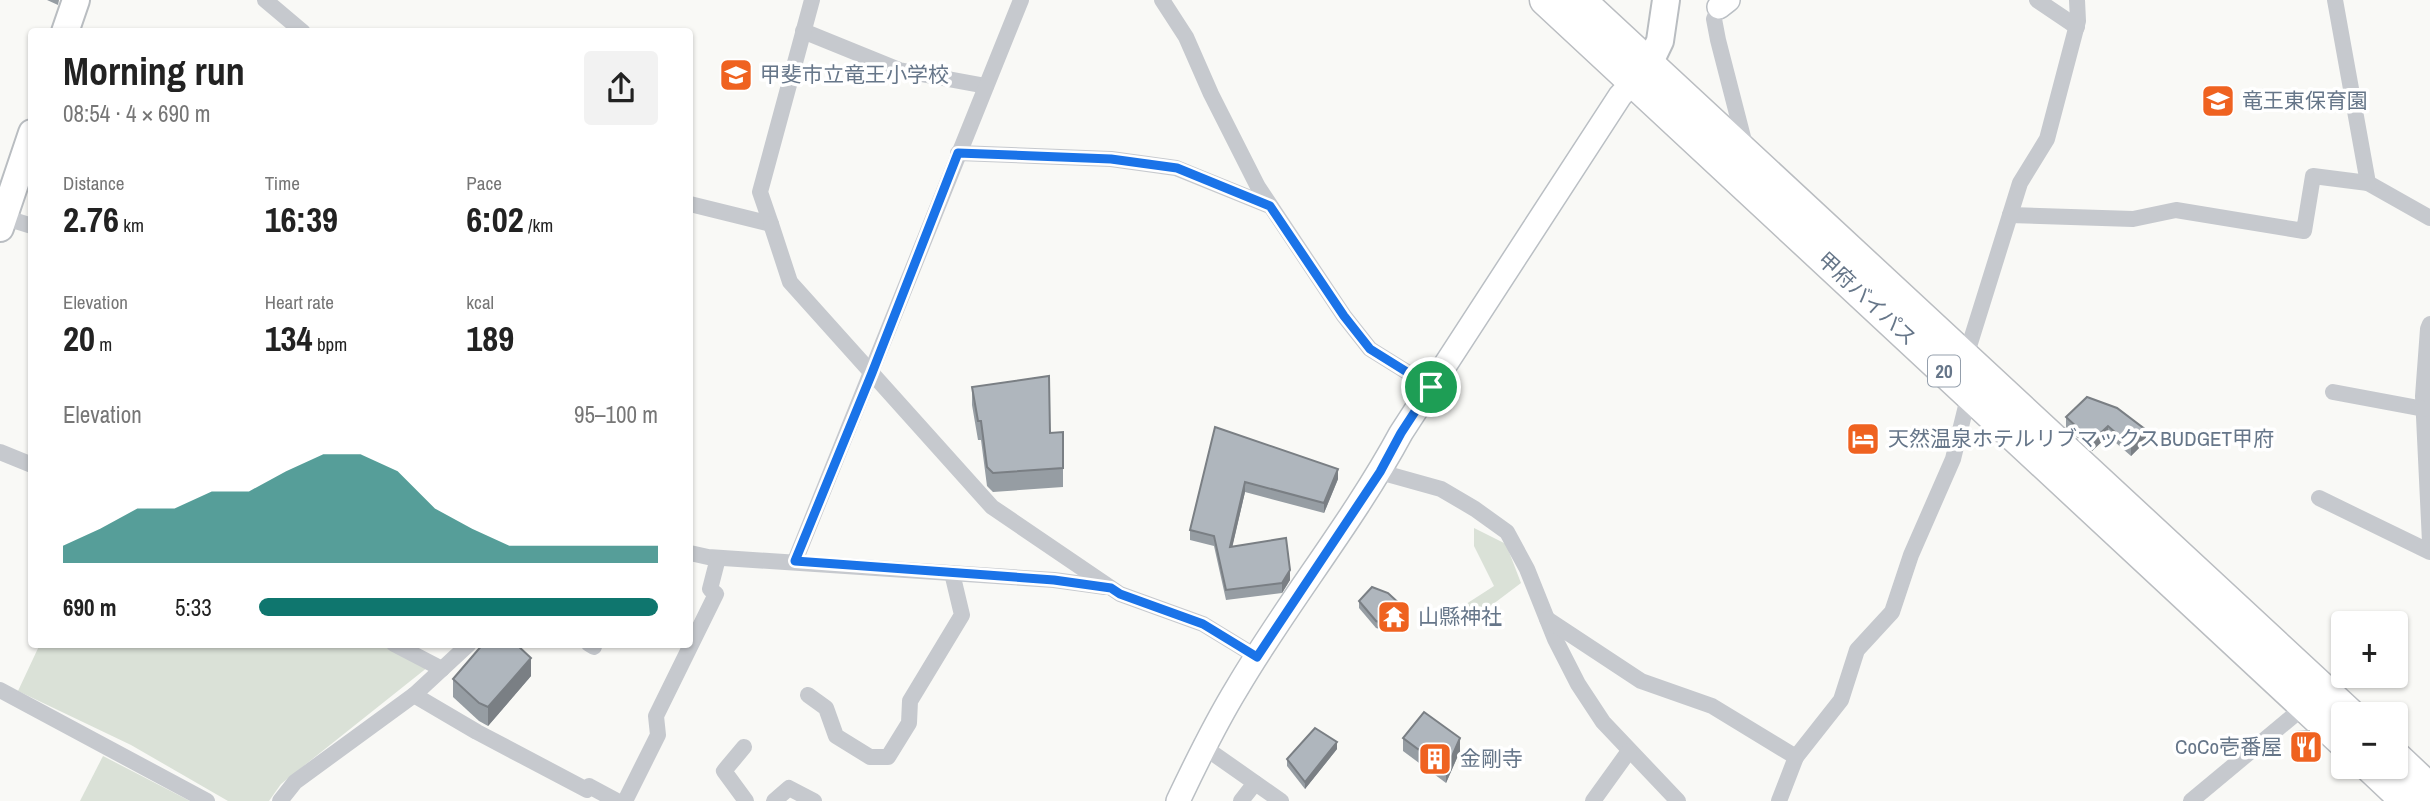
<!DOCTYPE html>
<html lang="en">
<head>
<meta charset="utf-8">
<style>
	body { margin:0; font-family:"Archivo Narrow","Noto Sans JP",sans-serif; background:#f2f2f2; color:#222; height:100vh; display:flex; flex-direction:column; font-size:26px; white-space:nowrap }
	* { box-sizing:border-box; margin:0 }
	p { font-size:23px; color:#767676 }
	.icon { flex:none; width:38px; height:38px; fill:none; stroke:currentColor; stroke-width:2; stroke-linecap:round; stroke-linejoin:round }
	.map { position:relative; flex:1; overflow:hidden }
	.side { position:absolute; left:28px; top:28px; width:665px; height:620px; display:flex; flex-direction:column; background:#fff; border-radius:7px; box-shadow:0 2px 5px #0004 }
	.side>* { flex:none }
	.tools { position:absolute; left:2331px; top:611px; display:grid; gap:14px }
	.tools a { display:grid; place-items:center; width:77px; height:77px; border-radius:7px; background:#fff; box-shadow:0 2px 5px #0004; font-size:35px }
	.pin { position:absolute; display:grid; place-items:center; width:60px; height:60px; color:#fff; margin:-30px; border:4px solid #fff; border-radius:50%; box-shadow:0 2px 7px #0007 }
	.round { display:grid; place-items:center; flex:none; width:74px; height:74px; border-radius:7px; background:#f2f2f2 }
	.head { display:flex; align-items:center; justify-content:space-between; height:119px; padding:0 35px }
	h1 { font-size:38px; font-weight:700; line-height:52px }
	.figures { display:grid; grid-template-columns:repeat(3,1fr); gap:10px; height:119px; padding:7px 35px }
	.figures div { display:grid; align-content:center }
	.figures b { font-size:35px; font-weight:700 }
	.figures small { font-size:19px; font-weight:400 }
	.figures p { font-size:19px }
	.chart { height:196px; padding:14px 35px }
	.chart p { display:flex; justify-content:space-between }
	.chart svg { width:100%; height:126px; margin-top:7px; fill:#0f766e; opacity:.7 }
	ul { padding:0 35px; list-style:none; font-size:23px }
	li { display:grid; grid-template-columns:112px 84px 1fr; align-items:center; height:52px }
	li i { height:18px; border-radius:9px; background:#0f766e }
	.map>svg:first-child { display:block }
</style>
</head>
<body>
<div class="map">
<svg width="2430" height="801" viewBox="0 0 2430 801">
	<rect width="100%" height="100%" fill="#f9f9f6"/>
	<!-- green -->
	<g fill="#dae1d7">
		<path d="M 1474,528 L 1506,544 L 1521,583 L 1468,623 L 1447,625 L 1446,617 L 1494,586 L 1474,546 Z"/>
		<path d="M 40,644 L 383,644 L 428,667 L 281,784 L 269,801 L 228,801 L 131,745 L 18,691 Z"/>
		<path d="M 103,756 L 190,801 L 80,801 Z"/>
	</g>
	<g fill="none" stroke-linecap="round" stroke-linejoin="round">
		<defs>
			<g id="secondary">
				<path d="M 1719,7 L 1728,0"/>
				<path d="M 1178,801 C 1196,763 1215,724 1237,688 C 1288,601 1353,522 1401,433 L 1620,96 L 1644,70"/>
			</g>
			<g id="primary">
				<path d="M 65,32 L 76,0"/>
				<path d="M 1649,64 L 1660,41 L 1666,0"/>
				<path d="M 0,228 L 32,133"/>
			</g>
			<g id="highway">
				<path d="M 1545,0 L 2343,742"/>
				<path d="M 1580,0 L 2350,714"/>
				<path d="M 2396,757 L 2430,789"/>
				<path d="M 2369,766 L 2406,801"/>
			</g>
		</defs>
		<!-- secondary casing -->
		<use href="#secondary" stroke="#babfc4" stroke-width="26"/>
		<!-- primary casing -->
		<use href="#primary" stroke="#b9bdc1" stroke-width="30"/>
		<!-- highway casing -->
		<use href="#highway" stroke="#babdc1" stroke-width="33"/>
		<!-- street -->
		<g stroke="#c6c9ce" stroke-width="16">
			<path d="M 265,0 L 303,32"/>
			<path d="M 1162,0 L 1186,37 L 1211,94 L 1258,187 L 1344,316 L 1370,349 L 1431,387"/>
			<path d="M 2037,0 L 2077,27"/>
			<path d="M 2335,0 L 2368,183 L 2430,218"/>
			<path d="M 1719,7 L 1714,19 L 1718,40 L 1744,141 L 1742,145"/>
			<path d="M 803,31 L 899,70 L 986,86"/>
			<path d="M 958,153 L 1111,159 L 1176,168 L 1270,206"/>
			<path d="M 690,204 L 771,224 L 760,192 L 812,0"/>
			<path d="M 2010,215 L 2133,219 L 2176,210 L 2304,231 L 2313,176 L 2368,183"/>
			<path d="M 3,217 L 32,226"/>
			<path d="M 771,224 L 790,282 L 992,507 L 1120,594 L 1203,624 L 1257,657"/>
			<path d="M 2430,324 L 2428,329 L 2423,396 L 2430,542"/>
			<path d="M 1966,356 L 2020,183 L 2047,139 L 2078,21 L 2077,0"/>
			<path d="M 2333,392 L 2424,409"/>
			<path d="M 0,452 L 32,465"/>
			<path d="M 1380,472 L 1441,489 L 1475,509 L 1507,532 L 1527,569 L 1555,639 L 1578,684 L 1603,722 L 1678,801"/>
			<path d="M 2319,498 L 2430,552"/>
			<path d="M 690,553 L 708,557 L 1054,580 L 1105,587"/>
			<path d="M 795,561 L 1021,0"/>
			<path d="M 1547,619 L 1641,681 L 1712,706 L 1796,757 L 1779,801"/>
			<path d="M 394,644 L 442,669"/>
			<path d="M 589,644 L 594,647"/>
			<path d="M 0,690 L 207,801"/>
			<path d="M 414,695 L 477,732 L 587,790 L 589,786 L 617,801"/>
			<path d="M 808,695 L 826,708 L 836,736 L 870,757 L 888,757 L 909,723 L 910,701 L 962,615 L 952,573"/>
			<path d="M 744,747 L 724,771 L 746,801"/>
			<path d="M 1204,747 L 1281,801"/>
			<path d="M 1796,757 L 1841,700 L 1857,650 L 1892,612 L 1911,555 L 1953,459 L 1969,394"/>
			<path d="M 280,801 L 295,782 L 414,695 L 469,644"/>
			<path d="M 625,801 L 658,735 L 656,716 L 716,594 L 710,589 L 718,558"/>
			<path d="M 774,801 L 789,788 L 814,801"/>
			<path d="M 1241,801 L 1255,783"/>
			<path d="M 1593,801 L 1629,751"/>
			<path d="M 2191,801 L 2305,706"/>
		</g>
		<!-- secondary -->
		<use href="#secondary" stroke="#fff" stroke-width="23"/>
		<!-- primary -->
		<use href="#primary" stroke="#fff" stroke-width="26"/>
		<!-- highway -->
		<use href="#highway" stroke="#fff" stroke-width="30"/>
	</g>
	<!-- wall -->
	<g fill="#969da3">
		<path d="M 47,0 L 59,0 L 58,5 Z"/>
		<path d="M 32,350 L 32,369 L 29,368 L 29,358 Z"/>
		<path d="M 972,387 L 1050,433 L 1063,432 L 1063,487 L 993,492 L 987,486 L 981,440 L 978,440 L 972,405 Z"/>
		<path d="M 2066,417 L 2146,430 L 2146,441 L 2131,456 L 2108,436 L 2092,451 L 2066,427 Z"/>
		<path d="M 1215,427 L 1338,479 L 1324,513 L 1245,492 L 1232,547 L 1290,580 L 1282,593 L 1226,600 L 1214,546 L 1190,540 L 1190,530 Z"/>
		<path d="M 1359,601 L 1403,613 L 1390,632 L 1376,628 L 1359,608 Z"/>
		<path d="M 531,676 L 488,726 L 479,721 L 453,697 L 453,679 Z"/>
		<path d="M 2309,731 L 2311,757 L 2297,758 L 2296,732 Z"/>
		<path d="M 1403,738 L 1460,751 L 1446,783 L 1403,751 Z"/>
		<path d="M 1337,749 L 1305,789 L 1287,766 L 1287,759 Z"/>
	</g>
	<!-- shaded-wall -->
	<g fill="#7a7f84">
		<path d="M 2108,426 L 2108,436 L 2092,451 L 2092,441 Z"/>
		<path d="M 2146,430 L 2146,441 L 2131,456 L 2131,446 Z"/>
		<path d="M 1338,469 L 1338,479 L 1324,513 L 1324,503 Z"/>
		<path d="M 1245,482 L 1245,492 L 1230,557 L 1230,547 Z"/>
		<path d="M 1290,570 L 1290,580 L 1282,593 L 1282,583 Z"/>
		<path d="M 1403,607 L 1403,613 L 1390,632 L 1390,625 Z"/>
		<path d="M 531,658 L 531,676 L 488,726 L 488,707 Z"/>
		<path d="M 1460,738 L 1460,751 L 1446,783 L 1446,770 Z"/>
		<path d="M 1337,742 L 1337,749 L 1305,789 L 1305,782 Z"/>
	</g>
	<!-- building -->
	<g fill="#afb6bd" stroke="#7a7f84" stroke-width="2">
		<path d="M 1049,376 L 1050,433 L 1063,432 L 1063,468 L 993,473 L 987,467 L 981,421 L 978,421 L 972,387 Z"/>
		<path d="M 2087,397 L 2117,408 L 2146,430 L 2131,446 L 2108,426 L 2092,441 L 2066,417 Z"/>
		<path d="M 1215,427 L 1338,469 L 1324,503 L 1245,482 L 1230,547 L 1286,538 L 1290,570 L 1282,583 L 1226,590 L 1214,536 L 1190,530 Z"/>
		<path d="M 1372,587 L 1388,593 L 1403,607 L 1390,625 L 1376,621 L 1359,601 Z"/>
		<path d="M 483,644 L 516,644 L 531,658 L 488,707 L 479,703 L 453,679 Z"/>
		<path d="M 1424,712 L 1460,738 L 1446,770 L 1403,738 Z"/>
		<path d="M 1315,728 L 1337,742 L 1305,782 L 1287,759 Z"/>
		<path d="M 2309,731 L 2311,754 L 2297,754 L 2296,732 Z"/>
	</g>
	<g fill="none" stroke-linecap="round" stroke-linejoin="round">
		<defs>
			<path id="route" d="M 958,153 L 1111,159 L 1177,168 L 1270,206 L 1344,316 L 1370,349 L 1431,387 L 1401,433 L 1380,472 L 1257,657 L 1203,624 L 1120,594 L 1111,588 L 1054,580 L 795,561 L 872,373 Z"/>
		</defs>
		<!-- route casing -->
		<use href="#route" stroke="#fff" stroke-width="14"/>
		<!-- route -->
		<use href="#route" stroke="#1a73e8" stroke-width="9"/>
	</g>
	<!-- icons -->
	<defs>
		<symbol id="school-square" viewBox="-11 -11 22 22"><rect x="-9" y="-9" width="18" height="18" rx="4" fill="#ef6220" stroke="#fff"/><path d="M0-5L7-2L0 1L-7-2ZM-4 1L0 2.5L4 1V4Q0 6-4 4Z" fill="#fff"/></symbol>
		<symbol id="hotel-square" viewBox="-11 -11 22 22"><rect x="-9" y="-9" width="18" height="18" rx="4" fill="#ef6220" stroke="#fff"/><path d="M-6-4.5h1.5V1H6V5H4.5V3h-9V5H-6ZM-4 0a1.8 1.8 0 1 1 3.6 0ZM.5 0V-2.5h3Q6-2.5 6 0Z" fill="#fff"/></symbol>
		<symbol id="temple-square" viewBox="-11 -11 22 22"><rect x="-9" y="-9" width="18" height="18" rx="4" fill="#ef6220" stroke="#fff"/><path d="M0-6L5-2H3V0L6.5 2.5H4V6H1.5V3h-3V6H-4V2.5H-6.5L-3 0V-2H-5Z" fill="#fff"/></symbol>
		<symbol id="restaurant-square" viewBox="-11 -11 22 22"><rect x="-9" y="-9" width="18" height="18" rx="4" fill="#ef6220" stroke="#fff"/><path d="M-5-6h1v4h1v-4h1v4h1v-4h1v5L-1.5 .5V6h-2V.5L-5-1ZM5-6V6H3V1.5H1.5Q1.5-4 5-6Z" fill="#fff"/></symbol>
		<symbol id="building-square" viewBox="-11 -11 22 22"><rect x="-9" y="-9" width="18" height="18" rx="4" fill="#ef6220" stroke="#fff"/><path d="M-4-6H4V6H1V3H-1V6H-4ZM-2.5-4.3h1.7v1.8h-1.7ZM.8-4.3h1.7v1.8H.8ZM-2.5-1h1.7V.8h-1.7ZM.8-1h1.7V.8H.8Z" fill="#fff"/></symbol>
	</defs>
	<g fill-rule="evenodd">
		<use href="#school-square" x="717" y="56" width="38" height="38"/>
		<use href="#school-square" x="2199" y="82" width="38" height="38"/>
		<use href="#hotel-square" x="1844" y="420" width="38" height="38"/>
		<use href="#temple-square" x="1375" y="598" width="38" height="38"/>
		<use href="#restaurant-square" x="2287" y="728" width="38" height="38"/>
		<use href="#building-square" x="1416" y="740" width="38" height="38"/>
	</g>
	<g text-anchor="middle" stroke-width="7" stroke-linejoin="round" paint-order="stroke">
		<!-- shield labels -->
		<rect fill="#fff" stroke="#949fac" stroke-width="2" x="1928" y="355.5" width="32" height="31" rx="5"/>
		<g font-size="19" font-weight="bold" fill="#667689">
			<text x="1944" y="378">20</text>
		</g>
		<!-- poi labels -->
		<g font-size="21" fill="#667689" stroke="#fff" text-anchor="start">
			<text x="760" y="82">甲斐市立竜王小学校</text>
			<text x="2242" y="108">竜王東保育園</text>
			<text x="1888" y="446">天然温泉ホテルリブマックスBUDGET甲府</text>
			<text x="1418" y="624">山縣神社</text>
			<text x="2282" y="754" text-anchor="end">CoCo壱番屋</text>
			<text x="1460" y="766">金剛寺</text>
		</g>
		<!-- street labels -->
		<g font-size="21" fill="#667689" stroke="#fff">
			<text transform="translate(1867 299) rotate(43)" y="7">甲府バイパス</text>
		</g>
	</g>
</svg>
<div class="tools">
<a>+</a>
<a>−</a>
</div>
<div class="pin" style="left:1431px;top:387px;background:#1e9e55"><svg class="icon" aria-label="arrive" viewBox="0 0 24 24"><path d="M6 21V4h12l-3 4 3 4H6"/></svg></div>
<section class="side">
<div class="head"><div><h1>Morning run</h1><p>08:54 · 4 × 690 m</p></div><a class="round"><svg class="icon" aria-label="share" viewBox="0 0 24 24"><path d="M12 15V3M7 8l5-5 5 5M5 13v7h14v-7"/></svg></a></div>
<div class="figures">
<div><p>Distance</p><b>2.76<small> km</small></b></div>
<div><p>Time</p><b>16:39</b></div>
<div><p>Pace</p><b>6:02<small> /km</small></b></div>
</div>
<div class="figures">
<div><p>Elevation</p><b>20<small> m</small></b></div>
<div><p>Heart rate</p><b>134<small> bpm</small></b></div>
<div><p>kcal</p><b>189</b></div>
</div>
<div class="chart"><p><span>Elevation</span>95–100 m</p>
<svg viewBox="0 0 160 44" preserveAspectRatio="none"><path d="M0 44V38L10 32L20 25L30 25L40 19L50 19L60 12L70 6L80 6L90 12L100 25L110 32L120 38L130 38L140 38L150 38L160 38V44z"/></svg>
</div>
<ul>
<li><b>690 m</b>5:33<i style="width:100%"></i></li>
</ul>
</section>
</div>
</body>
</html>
